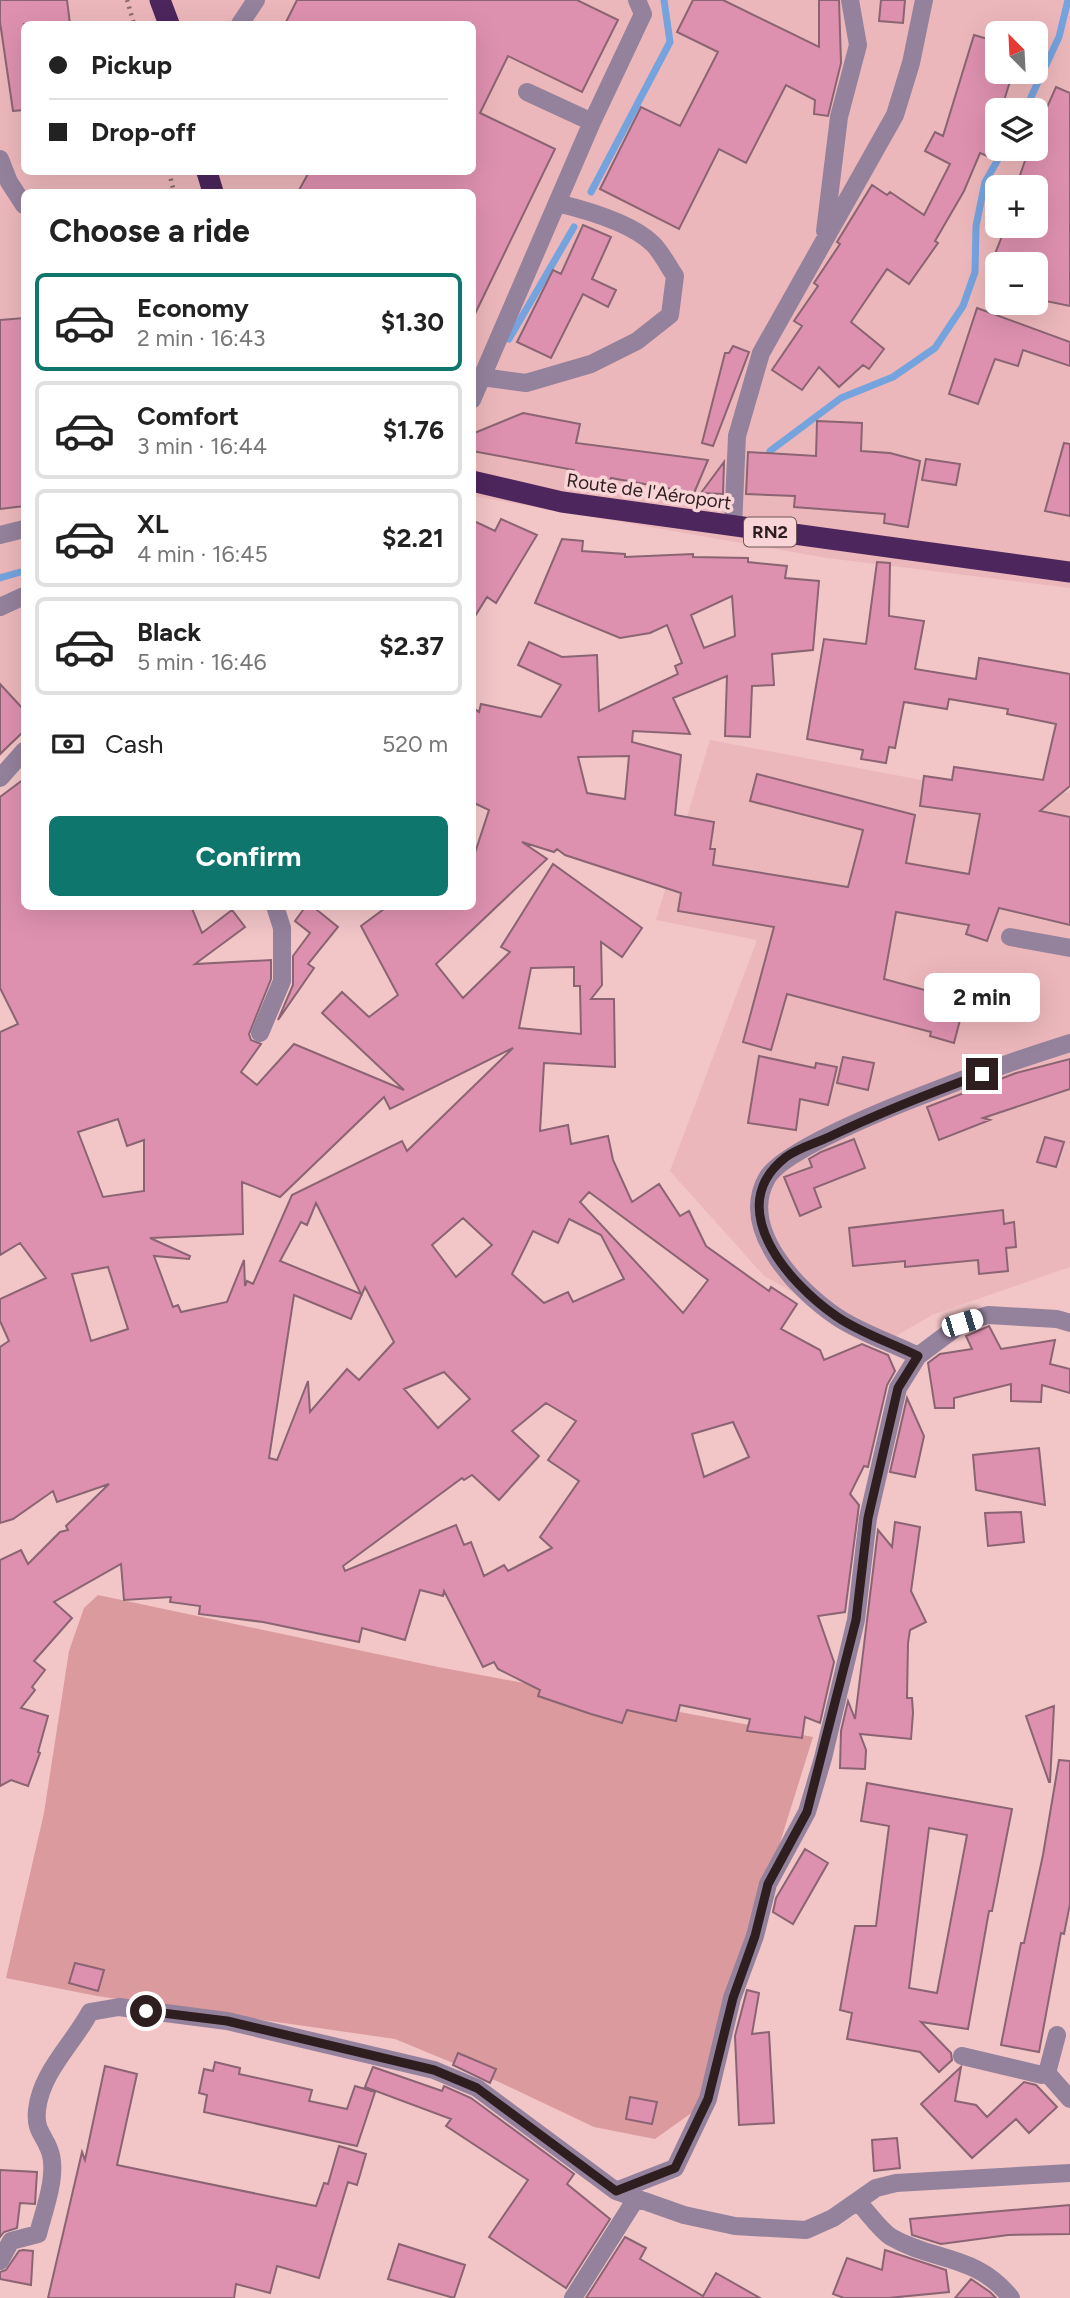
<!DOCTYPE html>
<html lang="en">
<head>
<meta charset="utf-8">
<style>
  :root { --surface:#fff; --page:#f6f6f6; --text:#222; --muted:#767676; --line:#e0e0e0; --accent:#0f766e }
  body { margin:0; font-family:Figtree,sans-serif; background:var(--page); color:var(--text); height:100vh; display:flex; flex-direction:column; font-size:26px; white-space:nowrap }
  * { box-sizing:border-box; margin:0 }
  p { font-size:23px; color:var(--muted) }
  .icon { flex:none; width:38px; height:38px; fill:none; stroke:currentColor; stroke-width:2; stroke-linecap:round; stroke-linejoin:round }
  .map { position:relative; flex:1; overflow:hidden }
  .details { position:absolute; left:21px; top:189px; width:455px; height:721px; display:flex; flex-direction:column; background:var(--surface); border-radius:10px; box-shadow:0 7px 28px #0002 }
  .details>* { flex:none }
  .banner { position:absolute; left:21px; top:21px; width:455px; height:154px; border-radius:10px; box-shadow:0 7px 28px #0002; display:grid; align-content:center; height:154px; padding:0 28px; background:var(--surface) }
  .needle { width:46px; rotate:336deg }
  .controls { position:absolute; left:985px; top:21px; display:grid; gap:14px }
  .controls a { display:grid; place-items:center; width:63px; height:63px; border-radius:10px; background:var(--surface); box-shadow:0 7px 28px #0002; font-size:35px }
  .end { position:absolute; width:32px; height:32px; margin:-16px; border:9px solid #2e1e1f; background:#fff; box-shadow:0 0 0 4px #fff }
  .from { border-radius:50% }
  .bubble { position:absolute; height:49px; border-radius:10px; background:var(--surface); box-shadow:0 7px 28px #0002; font-size:23px; font-weight:700; line-height:49px; text-align:center }
  .car { position:absolute; width:21px; height:42px; margin:-21px -10px; border-radius:9px; box-shadow:0 0 5px 2px #0007; background:linear-gradient(#fff 24%,#345 0 40%,#fff 0 76%,#345 0 86%,#fff 0) }
  .banner b { display:flex; align-items:center; gap:24px; height:66px; font-size:26px }
  .banner b+b { border-top:2px solid var(--line) }
  .banner i { width:18px; height:18px; background:var(--text) }
  ul { padding:0; list-style:none }
  li { display:flex; align-items:center; gap:21px; height:98px; margin:0 14px 10px; padding:0 14px; border:4px solid var(--line); border-radius:10px }
  li div { flex:1 }
  li b { display:block; font-size:26px }
  li em { font-style:normal; font-weight:700 }
  li.active { border-color:var(--accent) }
  li>.icon { width:63px; height:63px; stroke-width:1.5 }
  h2 { padding:0 28px; font-size:32px; line-height:84px }
  .pay { display:flex; align-items:center; gap:18px; height:77px; padding:0 28px; font-size:26px }
  .pay p { margin-inline-start:auto }
  .cta { display:flex; gap:14px; margin-top:auto; padding:14px 28px }
  .cta a { flex:1; height:80px; border-radius:10px; background:var(--accent); color:#fff; font-size:28px; font-weight:700; line-height:80px; text-align:center }
  .map>svg:first-child { display:block }
  .built { fill:#ecb7ba; fill-rule:evenodd }
  .green { fill:#db9a9e }
  .lines { fill:none; stroke-linecap:round; stroke-linejoin:round }
  .stream { stroke:#75a3de; stroke-width:7 }
  .building { fill:#de91af; stroke:#8a6472; stroke-width:2; fill-rule:evenodd }
  .path { stroke:#8a6c6e; stroke-width:4.5; stroke-dasharray:2 5; stroke-linecap:butt }
  .minor { stroke:#94819c; stroke-width:18 }
  .highway { stroke:#4d265d; stroke-width:21 }
  .route { stroke:#2e1e1f; stroke-width:9 }
  .labels { text-anchor:middle; stroke-width:7; stroke-linejoin:round; paint-order:stroke }
  .shield { fill:#f9d4d6; stroke:#6b5556; stroke-width:2 }
  .shield-label { font-size:18px; font-weight:bold; fill:#2e1e1f }
  .street-label { font-size:19px; fill:#2e1e1f; stroke:#f9d4d6 }
</style>
</head>
<body>
<div class="map">
<svg width="1070" height="2298" viewBox="0 0 1070 2298">
  <rect width="100%" height="100%" fill="#f2c5c7"/>
  <path class="built" d="M0 0H1070V588L827 558 473 496 472 192H24V729L0 757ZM24 24H472V172H24ZM998 33H1036V72H998ZM998 110H1036V149H998ZM998 187H1036V226H998ZM998 264H1036V303H998Z
    M710 740 937 783 1070 793V1267L932 1315 884 1343 764 1276 670 1171 757 940 656 920Z"/>
  <path class="green" d="M98 1595 438 1667 813 1737 697 2109 655 2139 594 2127 499 2082 395 2039 97 1996 6 1978 44 1813 69 1651 84 1608Z"/>
  <g class="lines">
    <path class="stream" d="M1025 110 1059 37 1068 0
      M591 192 670 42 664 0
      M509 339 574 227
      M770 451 841 398 893 377 935 348 963 306 975 272 976 226 985 182 1004 149
      M0 578 24 571"/>
  </g>
  <path class="building" d="M0 0H67L70 24H24V110L13 111 0 22Z
    M297 0H577L618 20 582 92 508 56 480 113 555 149 472 320V192H298L309 172H472V24H285Z
    M693 0H723L819 47V0H839L841 63 828 116 814 114 815 100 786 85 746 163 719 149 679 229 600 189 641 107 680 126 718 52 677 32Z
    M881 0H905L903 23 879 21Z
    M974 35 998 42V72H1013L1001 110H998V123L987 156 980 153 964 191 935 241 938 243 909 284 887 269 851 322 884 349 869 369 863 365 839 387 819 367 802 390 772 370 802 326 794 321 818 286 814 283 840 244 837 242 872 185 887 195 890 192 924 215 950 164 925 151 935 132 943 136Z
    M1056 87 1070 93V306L1036 299V264H991L1006 226H1036V187H1016L1029 149H1036V132Z
    M583 225 611 237 592 279 616 290 608 307 583 294 551 358 517 342 553 270 561 274Z
    M977 308 1070 342V366L1023 350 1018 366 995 359 978 404 949 394Z
    M24 318V506L0 509V320Z
    M733 346 749 352 713 446 702 443 725 353H729Z
    M523 413 580 424 576 443 708 460 694 493 611 478 610 484 573 477 574 470 472 451V434Z
    M817 421 862 423 861 451 890 453 920 461 908 527 884 523 885 514 794 507 795 496 746 494 748 452 816 456Z
    M1064 443 1070 444V516L1045 511Z
    M926 459 960 464 956 485 922 480Z
    M724 462 723 494 701 493Z
    M501 519 537 535 496 603 487 597 472 621V520L495 531Z
    M562 539 583 541 582 551 625 554V557L693 554V557L748 558V562L787 566 785 578 819 581 813 650 772 654 774 685 752 686 750 737 725 736 727 676 673 698 690 734 633 731 632 742 681 755 675 815 714 822 710 849H715L713 865 848 887 863 830 750 801 757 774 915 815 906 863 969 874 980 814 920 806 924 776 952 780 954 767 1043 780 1056 724 1007 714 1008 709 949 699 947 709 904 702 895 748 889 747 886 763 861 759 863 750 807 739 824 639 866 644 877 562 890 563 889 616 924 621 915 669 976 679 979 658 1070 674V786L1040 811 1070 817V925L999 908 987 941 966 934 969 925 896 912 884 979 965 1001 954 1043 930 1036 931 1032 787 994 771 1050 743 1042 774 927 678 911 681 893 565 855 557 849 554 852 522 842 547 859 436 964 463 998 510 952 501 947 553 864 642 928 622 957 601 942 602 985 591 999H614L615 1067 544 1063 540 1131 568 1125 571 1144 608 1136 613 1160 632 1202 659 1184 680 1216 689 1211 706 1246 769 1291 771 1287 797 1304 781 1329 820 1350 824 1360 862 1344 888 1355 895 1371 887 1385 868 1467 864 1466 850 1494 859 1505 845 1612 818 1616 834 1662 820 1723 805 1717 802 1738 747 1731 750 1719 680 1705 676 1721 627 1710 622 1723 591 1714 538 1696 540 1690 498 1669 494 1662 483 1667 444 1591 443 1596 420 1590 405 1640 362 1628 359 1642 263 1622 199 1614 200 1606 170 1602 171 1597 124 1600 121 1564 54 1602 72 1618 34 1661 45 1670 32 1687 35 1690 21 1708 48 1716 38 1752 40 1753 28 1786 11 1780 0 1786V1560L21 1550 28 1564 60 1532 68 1530 66 1526 109 1484 57 1502 53 1491 13 1519 0 1523V1347L9 1341 0 1321V1299L46 1278 20 1243 0 1255V1032L18 1024 0 988V797L24 779V906H191L202 933 232 910 245 927 195 964 271 960V979L249 1034 251 1040 261 1044 241 1072 257 1085 294 1044 404 1090 322 1013 342 992 369 1017 398 995 361 926 388 906H472V862L489 810 472 802V707L479 712 481 704 541 717 561 685 518 665 529 642 562 657 597 655 599 711 678 674 675 666 682 663 667 625 650 633 620 638 535 603ZM732 596 735 636 704 648 691 615ZM629 756 625 799 587 793 578 757ZM574 967V986H580L581 1034 519 1028 531 968ZM513 1048 407 1151 402 1141 292 1195 253 1284 247 1281 245 1286 244 1260 227 1302 181 1312 178 1305 173 1307 154 1256 189 1259 190 1256 150 1238 243 1234 242 1182 280 1197 384 1097 390 1109ZM118 1119 127 1146 144 1140V1191L103 1197 78 1132ZM589 1192 708 1280 683 1313 580 1202ZM316 1203 361 1294 280 1261 301 1222 307 1225ZM463 1218 492 1245 456 1277 432 1245ZM569 1219 601 1235 624 1279 573 1302 568 1292 544 1303 512 1274 533 1231 558 1243ZM108 1267 128 1329 91 1341 72 1274ZM365 1287 394 1342 359 1380 347 1369 310 1412 308 1381 277 1460 269 1458 294 1295 351 1319ZM444 1372 470 1399 438 1428 404 1389ZM546 1403 576 1421 548 1460 579 1481 540 1537 552 1548 508 1571 504 1565 484 1576 471 1542 464 1545 456 1525 345 1571 343 1566 462 1478 464 1480 472 1475 499 1500 539 1456 512 1431ZM733 1422 749 1457 704 1477 692 1434Z
    M0 684 24 710V731L0 754Z
    M306 906H312L338 927 308 964 314 968 278 1020 293 985V956L310 933 295 921Z
    M759 1056 815 1068 816 1063 837 1067 828 1105 800 1099 796 1130 748 1123Z
    M843 1057 874 1063 868 1090 837 1083Z
    M1070 1059V1089L983 1118 990 1120 939 1140 927 1107 1016 1073Z
    M1045 1137 1064 1142 1056 1167 1037 1162Z
    M854 1139 865 1168 814 1188 821 1207 800 1216 784 1177 812 1167 809 1159 821 1152Z
    M1003 1210 1004 1224 1014 1222 1016 1247 1006 1248 1008 1271 979 1274 978 1260 905 1267V1261L853 1266 849 1228Z
    M989 1326 1001 1349 1055 1340 1050 1364 1070 1369V1393L1042 1385 1041 1402 1011 1401V1384L954 1398V1408H935L928 1363 940 1354 972 1349 966 1336Z
    M907 1398 924 1436 915 1477 890 1472Z
    M1039 1448 1045 1505 976 1490 973 1455Z
    M1021 1512 1024 1542 988 1546 985 1513Z
    M895 1522 920 1527 911 1591 926 1622 910 1630 908 1643 907 1698H912L913 1713 911 1739 860 1734 866 1750 865 1769 840 1768 841 1731 848 1701 855 1719 878 1530 892 1547Z
    M1054 1706 1050 1782H1049L1026 1716Z
    M1059 1760 1070 1761V1904L1064 1934 1061 1933 1039 2052 1001 2045 1021 1943H1024L1043 1855Z
    M867 1783 1012 1809 992 1911H989L968 2029 921 2022 951 2053 952 2060 939 2072 920 2052 847 2039 852 2013 840 2010 855 1926H876L889 1826 861 1821ZM929 1828 967 1835 937 1993 909 1988Z
    M805 1849 828 1863 793 1924 773 1912 776 1898Z
    M75 1963 104 1970 98 1991 69 1983Z
    M747 1990 759 1993 752 2034 769 2032 774 2123 739 2125 735 2036Z
    M458 2053 496 2069 490 2083 453 2065Z
    M215 2062 240 2068 239 2074 312 2090 309 2101 347 2109 355 2086 375 2092 357 2146 204 2112 207 2095 199 2093 204 2069 213 2071Z
    M105 2066 137 2074 117 2165 316 2206 324 2183 328 2184 339 2146 366 2154 357 2185 348 2182 319 2278 277 2266 270 2293 236 2284 234 2298H48L82 2152 85 2160Z
    M373 2067 442 2091 444 2086 471 2098 574 2174 567 2184 610 2219 566 2288 489 2237 528 2180 446 2126 451 2119 365 2087Z
    M961 2067 955 2101 976 2105 987 2117 1024 2082 1036 2085 1057 2107 1029 2133 1016 2119 972 2158 921 2104Z
    M630 2097 657 2102 652 2124 626 2119Z
    M897 2138 900 2168 874 2171 872 2140Z
    M0 2170 37 2172 35 2204 20 2203 17 2228 4 2232 0 2237Z
    M1070 2205V2234L1008 2235 941 2244 912 2235 910 2219Z
    M625 2237 646 2248 640 2259 703 2296 716 2273 760 2298H586Z
    M399 2244 465 2265 454 2298 388 2279Z
    M23 2250 33 2251 31 2285 0 2279V2272L6 2270 19 2251Z
    M885 2250 946 2270 949 2292 888 2298H844L833 2294 847 2258 882 2270Z
    M971 2279 990 2292 996 2298H955Z"/>
  <g class="lines">
    <path class="path" d="M127 0 134 24
      M169 172 174 192"/>
    <path class="minor" d="M240 24 256 0
      M527 92 592 122
      M0 159 9 182 24 205
      M825 231 839 117 858 45 850 0
      M482 377 526 383 591 364 637 341 670 315 675 276C668 266 662 253 653 244 632 223 586 210 557 203
      M472 400 592 122 643 14 637 0
      M733 527 737 436 761 353 895 115 911 63 924 0
      M0 535 24 529
      M0 607 24 596
      M0 778 24 751
      M1010 937 1070 948
      M260 1033 282 981V928L275 906
      M918 1356C892 1343 861 1333 837 1317 797 1290 738 1229 767 1178 791 1136 1016 1060 1070 1043
      M962 2056 1042 2075 1047 2073 1070 2099
      M1047 2073 1057 2035
      M616 2191 675 2168 708 2099 732 1998 755 1936 768 1884 807 1812 823 1758 856 1620 868 1518 898 1388 918 1356 962 1323 988 1315 1057 1319 1070 1323
      M857 2201C868 2212 879 2229 891 2237 934 2262 977 2254 1011 2298
      M0 2261 11 2241 38 2234C44 2210 59 2173 49 2149 43 2133 35 2131 37 2110 41 2072 73 2044 90 2012L119 2007 227 2021 434 2070 477 2088 616 2191 684 2215 735 2226 806 2230 833 2218 876 2188 896 2183 1070 2173
      M573 2298 637 2197"/>
    <path class="highway" d="M160 0 169 24
      M207 172 213 192
      M472 481 562 502 1070 572"/>
  </g>
  <g class="lines">
    <path class="route" d="M146 2011 227 2021 434 2070 477 2088 616 2191 675 2168 708 2099 733 1998 755 1936 768 1884 807 1812 856 1620 868 1518 898 1388 918 1356C892 1343 860 1333 836 1316 789 1284 721 1207 786 1157 798 1148 816 1143 829 1137 879 1113 930 1093 982 1074"/>
  </g>
  <g class="labels">
    <rect class="shield" x="744" y="517.5" width="52" height="29" rx="5"/>
    <g class="shield-label">
      <text x="770" y="538">RN2</text>
    </g>
    <g class="street-label">
      <text transform="translate(649 491) rotate(8)" y="7">Route de l'Aéroport</text>
    </g>
  </g>
</svg>
<div class="controls">
<a><svg class="needle" viewBox="-14 -14 28 28"><path d="M0-13l5 13h-10z" fill="#e53935"/><path d="M0 13l5-13h-10z" fill="#767676"/></svg></a>
<a><svg class="icon" aria-label="layers" viewBox="0 0 24 24"><path d="M12 4l9 5-9 5-9-5zM3 14l9 5 9-5"/></svg></a>
<a>+</a>
<a>−</a>
</div>
<i class="end from" style="left:146px;top:2011px"></i>
<i class="end" style="left:982px;top:1074px"></i>
<div class="bubble" style="left:924px;top:973px;width:116px">2 min</div>
<i class="car" style="left:962px;top:1323px;rotate:73deg"></i>
<div class="banner">
<b><i class="from"></i>Pickup</b>
<b><i></i>Drop-off</b>
</div>
<section class="details">
<h2>Choose a ride</h2>
<ul>
<li class="active"><svg class="icon" aria-label="car" viewBox="0 0 24 24"><path d="M5 17H2v-5l4-1 3-4h7l3 4 3 1v5h-3M9 17h6M6 11h13"/><circle cx="7" cy="17" r="2"/><circle cx="17" cy="17" r="2"/></svg><div><b>Economy</b><p>2 min · 16:43</p></div><em>$1.30</em></li>
<li><svg class="icon" aria-label="car" viewBox="0 0 24 24"><path d="M5 17H2v-5l4-1 3-4h7l3 4 3 1v5h-3M9 17h6M6 11h13"/><circle cx="7" cy="17" r="2"/><circle cx="17" cy="17" r="2"/></svg><div><b>Comfort</b><p>3 min · 16:44</p></div><em>$1.76</em></li>
<li><svg class="icon" aria-label="car" viewBox="0 0 24 24"><path d="M5 17H2v-5l4-1 3-4h7l3 4 3 1v5h-3M9 17h6M6 11h13"/><circle cx="7" cy="17" r="2"/><circle cx="17" cy="17" r="2"/></svg><div><b>XL</b><p>4 min · 16:45</p></div><em>$2.21</em></li>
<li><svg class="icon" aria-label="car" viewBox="0 0 24 24"><path d="M5 17H2v-5l4-1 3-4h7l3 4 3 1v5h-3M9 17h6M6 11h13"/><circle cx="7" cy="17" r="2"/><circle cx="17" cy="17" r="2"/></svg><div><b>Black</b><p>5 min · 16:46</p></div><em>$2.37</em></li>
</ul>
<div class="pay"><svg class="icon" aria-label="cash" viewBox="0 0 24 24"><path d="M3 7h18v10H3z"/><circle cx="12" cy="12" r="2"/></svg>Cash<p>520 m</p></div>
<div class="cta"><a>Confirm</a></div>
</section>
</div>
</body>
</html>
